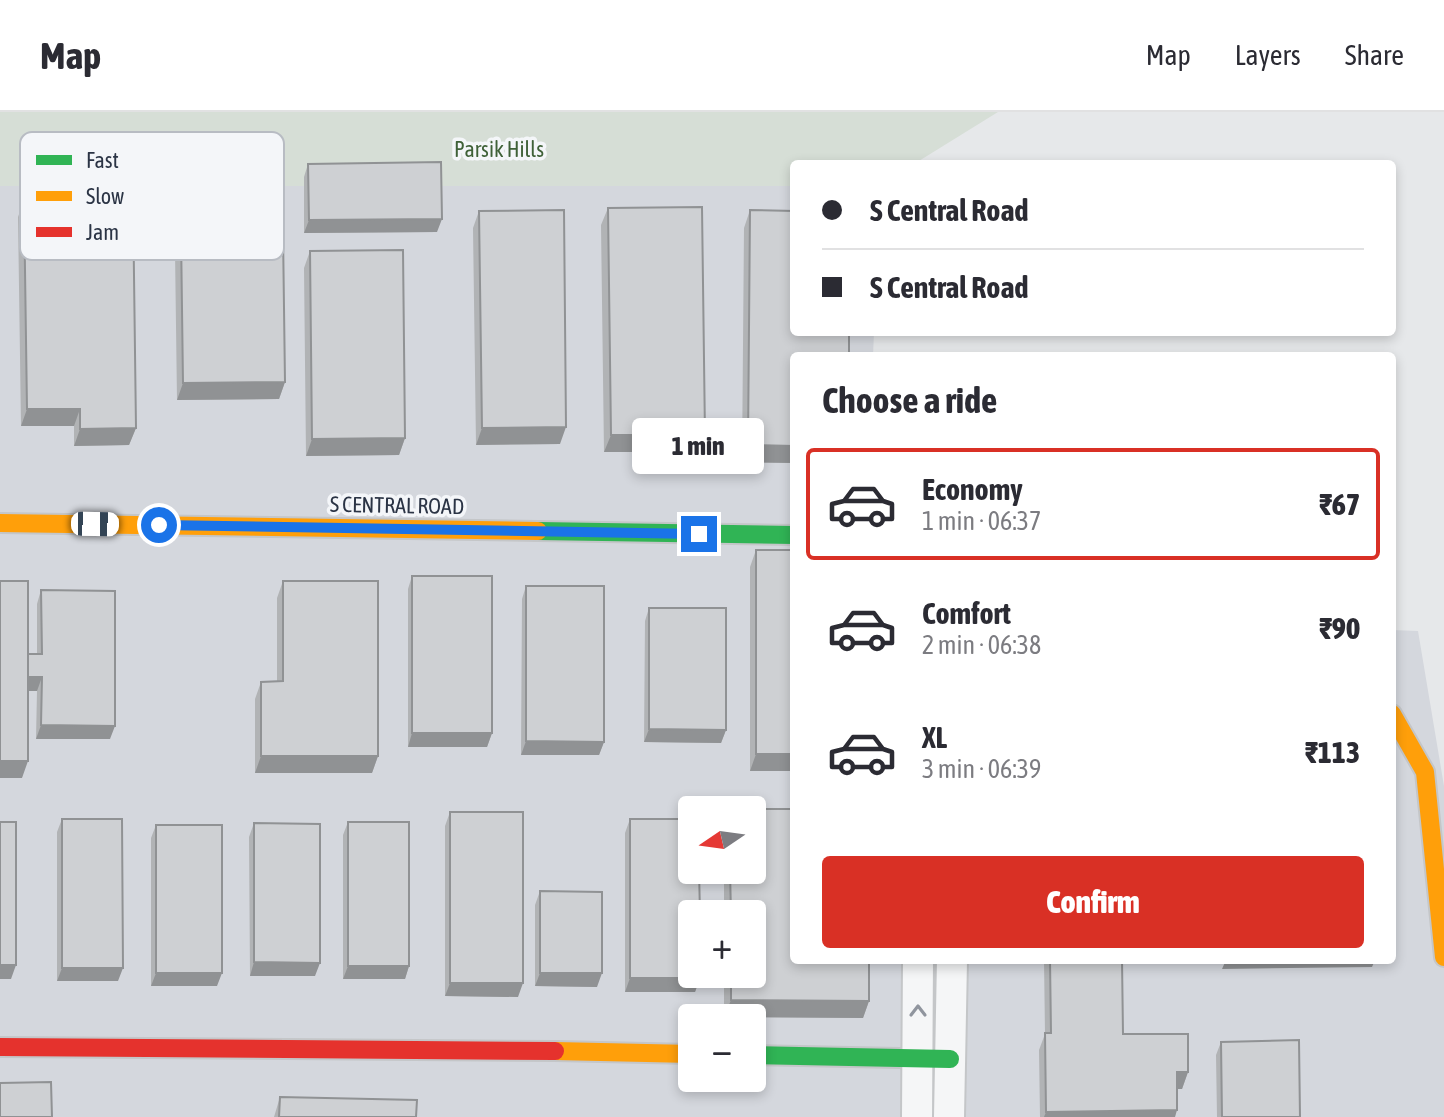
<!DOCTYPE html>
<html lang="en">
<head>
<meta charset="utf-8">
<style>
  :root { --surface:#fff; --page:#f7f7f7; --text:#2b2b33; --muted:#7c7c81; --line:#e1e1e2; --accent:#d93025 }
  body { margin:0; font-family:"Asap Condensed",sans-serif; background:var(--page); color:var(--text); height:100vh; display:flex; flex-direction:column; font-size:30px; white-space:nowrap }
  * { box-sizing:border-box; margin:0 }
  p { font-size:26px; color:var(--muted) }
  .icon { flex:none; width:44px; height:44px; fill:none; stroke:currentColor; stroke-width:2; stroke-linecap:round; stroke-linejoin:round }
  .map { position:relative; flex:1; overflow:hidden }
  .panel { position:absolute; left:790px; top:240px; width:606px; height:612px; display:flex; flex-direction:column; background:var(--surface); border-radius:8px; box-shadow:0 4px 12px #0003 }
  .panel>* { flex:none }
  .banner { position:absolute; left:790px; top:48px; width:606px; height:176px; border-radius:8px; box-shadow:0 4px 12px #0003; display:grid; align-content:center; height:176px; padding:0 32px; background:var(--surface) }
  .needle { width:52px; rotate:257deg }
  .tools { position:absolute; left:678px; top:684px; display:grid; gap:16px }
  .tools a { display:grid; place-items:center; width:88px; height:88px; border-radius:8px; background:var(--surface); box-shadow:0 4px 12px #0003; font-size:40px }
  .end { position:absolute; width:36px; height:36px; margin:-18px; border:10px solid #1a73e8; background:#fff; box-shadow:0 0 0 4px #fff }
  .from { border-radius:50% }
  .bubble { position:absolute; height:56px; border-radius:8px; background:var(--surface); box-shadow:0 4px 12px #0003; font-size:26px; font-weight:800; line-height:56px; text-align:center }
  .car { position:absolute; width:24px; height:48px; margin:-24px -12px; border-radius:10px; box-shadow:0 0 6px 2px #0007; background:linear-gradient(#fff 24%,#345 0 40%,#fff 0 76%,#345 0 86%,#fff 0) }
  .banner b { display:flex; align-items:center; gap:28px; height:76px; font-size:30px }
  .banner b+b { border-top:2px solid var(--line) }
  .banner i { width:20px; height:20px; background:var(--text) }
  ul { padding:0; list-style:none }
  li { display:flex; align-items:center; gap:24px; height:112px; margin:0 16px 12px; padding:0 16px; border:4px solid transparent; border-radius:8px }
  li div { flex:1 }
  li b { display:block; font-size:30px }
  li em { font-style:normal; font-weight:800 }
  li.on { border-color:var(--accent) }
  li>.icon { width:72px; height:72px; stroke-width:1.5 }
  h2 { padding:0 32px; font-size:36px; line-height:96px }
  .primary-button { display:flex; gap:16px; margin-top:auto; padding:16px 32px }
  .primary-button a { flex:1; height:92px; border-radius:8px; background:var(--accent); color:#fff; font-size:32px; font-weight:800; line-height:92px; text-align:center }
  header { display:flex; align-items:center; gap:48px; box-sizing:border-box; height:112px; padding:0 40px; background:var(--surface); border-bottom:2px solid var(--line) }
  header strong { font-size:38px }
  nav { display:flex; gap:44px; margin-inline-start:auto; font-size:28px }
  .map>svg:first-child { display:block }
  .built { fill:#d4d7dd; fill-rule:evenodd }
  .green { fill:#d6ded6 }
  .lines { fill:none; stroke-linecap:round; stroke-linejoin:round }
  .street-casing { stroke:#c4c6c8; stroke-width:34 }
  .fast-casing { stroke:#c4c6c8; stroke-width:22 }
  .slow-casing { stroke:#c4c6c8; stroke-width:22 }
  .jam-casing { stroke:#c4c6c8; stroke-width:22 }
  .street { stroke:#f5f6f7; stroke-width:30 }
  .fast { stroke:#30b455; stroke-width:18 }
  .slow { stroke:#ff9f0a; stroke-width:18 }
  .jam { stroke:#e5322d; stroke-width:18 }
  .wall { fill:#b1b3b5 }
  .shaded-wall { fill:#909294 }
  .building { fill:#ced0d3; stroke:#909294; stroke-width:2 }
  .oneway { stroke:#90959e }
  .route { stroke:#1a73e8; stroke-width:10 }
  .labels { text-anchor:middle; stroke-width:7; stroke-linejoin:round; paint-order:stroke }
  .park-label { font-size:22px; fill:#3f6138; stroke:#f4f6f9 }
  .street-label { font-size:22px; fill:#2b3445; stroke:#f4f6f9 }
  .key { fill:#f4f6f9; stroke:#b8bcc3; stroke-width:2 }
  .key-label { font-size:22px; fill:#2b3445 }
</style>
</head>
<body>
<header>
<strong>Map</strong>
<nav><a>Map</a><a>Layers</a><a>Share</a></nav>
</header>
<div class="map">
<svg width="1444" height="1005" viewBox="0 0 1444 1005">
  <rect width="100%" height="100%" fill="#e6e8ea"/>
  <path class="built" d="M0 74H794V220H874L873 244H794V848H1392V518L1418 519 1444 674V1005H0ZM692 698H752V758H692ZM692 802H752V862H692ZM692 906H752V966H692Z"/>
  <path class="green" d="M0 0H998L914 52H794V74H0Z"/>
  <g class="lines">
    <g class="street-casing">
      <path id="street" d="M917 1005 918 848
        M949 1005 952 848"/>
    </g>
    <g class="fast-casing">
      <path id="fast" d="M538 419 794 423
        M752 943 950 947"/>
    </g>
    <g class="slow-casing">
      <path id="slow" d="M0 411 538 419
        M1392 602 1425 660 1444 845
        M555 939 692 942"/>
    </g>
    <g class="jam-casing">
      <path id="jam" d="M0 935 555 939"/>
    </g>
    <use href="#street" class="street"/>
    <use href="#fast" class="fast"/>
    <use href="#slow" class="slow"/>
    <use href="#jam" class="jam"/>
  </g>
  <path class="wall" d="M180 47 285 270 279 287 177 288 174 64Z
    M308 52 437 120 304 121V65Z
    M24 88 136 316 129 333 74 334V314H21L18 105Z
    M608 96 698 340H604L601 113Z
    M750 98 794 244V351L742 350 744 116Z
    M479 99 560 332 476 333 473 116Z
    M310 139 405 326 399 343 306 344 304 156Z
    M756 438 794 659H750V455Z
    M412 464 492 621 487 635H408V477Z
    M0 469 28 542H37V492L41 478 110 627H36L37 579H28L22 666H0Z
    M283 469 378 644 372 661H255V587L261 570H277V486Z
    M526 474 604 630 599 643H521L522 487Z
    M649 496 726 618 721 631 644 630 645 509Z
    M450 700 518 885 445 884V714Z
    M62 707 118 869H57V720Z
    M630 707 700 866 695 880H625V721Z
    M348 710 409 854 405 867H343V723Z
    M254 711 315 864H250L249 725Z
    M156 713 217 874H151V726Z
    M724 758H752L869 889 863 906 724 905V862H752V802H724Z
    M540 779 597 875 535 874V793Z
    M1044 848H1122L1123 922 1188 960 1182 977H1177L1175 1005H1040L1039 938 1045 922Z
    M1221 930 1300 1005H1217L1216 943Z
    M280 985 416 1005H274Z"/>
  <path class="shaded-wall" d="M442 107 437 120 304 121 309 108Z
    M285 270 279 287 177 288 183 271Z
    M27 297H80L74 314H21Z
    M566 315 560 332 476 333 482 316Z
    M136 316 129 333 74 334 80 317Z
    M611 323H705L698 340H604Z
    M405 326 399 343 306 344 312 327Z
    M748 333 794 334V351L742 350Z
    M28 565H42L37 579H23Z
    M41 613 115 614 110 627H36Z
    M649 617 726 618 721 631 644 630Z
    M412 621H492L487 635H408Z
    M526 629 604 630 599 643H521Z
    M756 642H794V659H750Z
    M261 644H378L372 661H255Z
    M0 649H28L22 666H0Z
    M1226 848H1375L1372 855 1222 857Z
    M254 850 320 851 315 864H250Z
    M0 853H16L11 867H0Z
    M348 854H409L405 867H343Z
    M62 856H123L118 869H57Z
    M156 861H222L217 874H151Z
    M540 861H602L597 875 535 874Z
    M630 866H700L695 880H625Z
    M450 871H523L518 885 445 884Z
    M731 888 869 889 863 906 724 905Z
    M1177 960H1188L1182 977H1170Z
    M1177 998 1175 1005H1044L1046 1000Z"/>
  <path class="building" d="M282 46 285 270 183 271 180 47Z
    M441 50 442 107 309 108 308 52Z
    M133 87 136 316 80 317V297H27L24 88Z
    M702 95 705 323H611L608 96Z
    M564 98 566 315 482 316 479 99Z
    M750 98 794 99V220H849V244H794V334L748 333Z
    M403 138 405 326 312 327 310 139Z
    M756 438H794V642H756Z
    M412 464H492V621H412Z
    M0 469H28V649H0Z
    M283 469H378V644H261V570L283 569Z
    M526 474H604V630L526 629Z
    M41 478 115 479V614L41 613 42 565H28V542H42Z
    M649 496H726V618L649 617Z
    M730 697H794V848H869V889L731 888V862H752V802H731L730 758H752V698Z
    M450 700H523V871H450Z
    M62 707H122L123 856H62Z
    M630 707H692V758H699L700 802H692V862H700V866H630Z
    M0 710H16V853H0Z
    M348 710H409V854H348Z
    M254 711 320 712V851L254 850Z
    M156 713H222V861H156Z
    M540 779 602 780V861H540Z
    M1050 848H1122L1123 922H1188V960H1177V998L1046 1000 1045 921H1051Z
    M1299 928 1300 1005H1222L1221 930Z
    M51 970 52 1005H0V971Z
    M280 985 417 988 416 1005H279Z"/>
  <defs><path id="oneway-chevron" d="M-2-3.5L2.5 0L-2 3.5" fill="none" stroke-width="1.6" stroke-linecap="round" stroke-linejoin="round" transform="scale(2)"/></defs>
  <use class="oneway" href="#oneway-chevron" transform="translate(918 899) rotate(-90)"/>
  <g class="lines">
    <path class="route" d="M159 413 699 422"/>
  </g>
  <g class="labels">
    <g class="park-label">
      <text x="499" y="45">Parsik Hills</text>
    </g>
    <g class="street-label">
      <text transform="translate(397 393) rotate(1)" y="8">S CENTRAL ROAD</text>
    </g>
  </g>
  <rect x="20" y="20" width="264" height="128" rx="12" class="key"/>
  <rect x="36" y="43" width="36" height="10" fill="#30b455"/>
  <rect x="36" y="79" width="36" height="10" fill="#ff9f0a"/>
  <rect x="36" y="115" width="36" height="10" fill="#e5322d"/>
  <g class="key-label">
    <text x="86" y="56">Fast</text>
    <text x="86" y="92">Slow</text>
    <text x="86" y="128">Jam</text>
  </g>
</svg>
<div class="tools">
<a><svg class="needle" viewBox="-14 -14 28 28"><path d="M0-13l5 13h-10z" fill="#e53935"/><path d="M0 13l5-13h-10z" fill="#7c7c81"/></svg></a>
<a>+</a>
<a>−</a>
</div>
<i class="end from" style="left:159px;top:413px"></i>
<i class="end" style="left:699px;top:422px"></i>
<div class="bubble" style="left:632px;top:306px;width:132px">1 min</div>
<i class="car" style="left:95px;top:412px;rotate:91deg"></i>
<div class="banner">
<b><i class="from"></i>S Central Road</b>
<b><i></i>S Central Road</b>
</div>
<section class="panel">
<h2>Choose a ride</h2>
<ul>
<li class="on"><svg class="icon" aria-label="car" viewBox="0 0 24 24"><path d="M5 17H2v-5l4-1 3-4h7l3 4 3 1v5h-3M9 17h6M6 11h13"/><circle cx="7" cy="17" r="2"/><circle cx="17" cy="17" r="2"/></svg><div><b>Economy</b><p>1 min · 06:37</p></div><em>₹67</em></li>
<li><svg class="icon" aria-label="car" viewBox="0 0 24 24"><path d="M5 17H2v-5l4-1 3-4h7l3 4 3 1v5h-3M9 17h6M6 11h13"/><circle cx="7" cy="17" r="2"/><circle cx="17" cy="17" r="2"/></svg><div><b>Comfort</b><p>2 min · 06:38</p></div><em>₹90</em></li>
<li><svg class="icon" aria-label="car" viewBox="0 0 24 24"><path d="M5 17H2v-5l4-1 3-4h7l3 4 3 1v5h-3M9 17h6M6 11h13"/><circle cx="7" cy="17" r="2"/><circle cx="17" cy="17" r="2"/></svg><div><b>XL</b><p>3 min · 06:39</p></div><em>₹113</em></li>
</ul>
<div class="primary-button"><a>Confirm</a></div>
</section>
</div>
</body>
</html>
